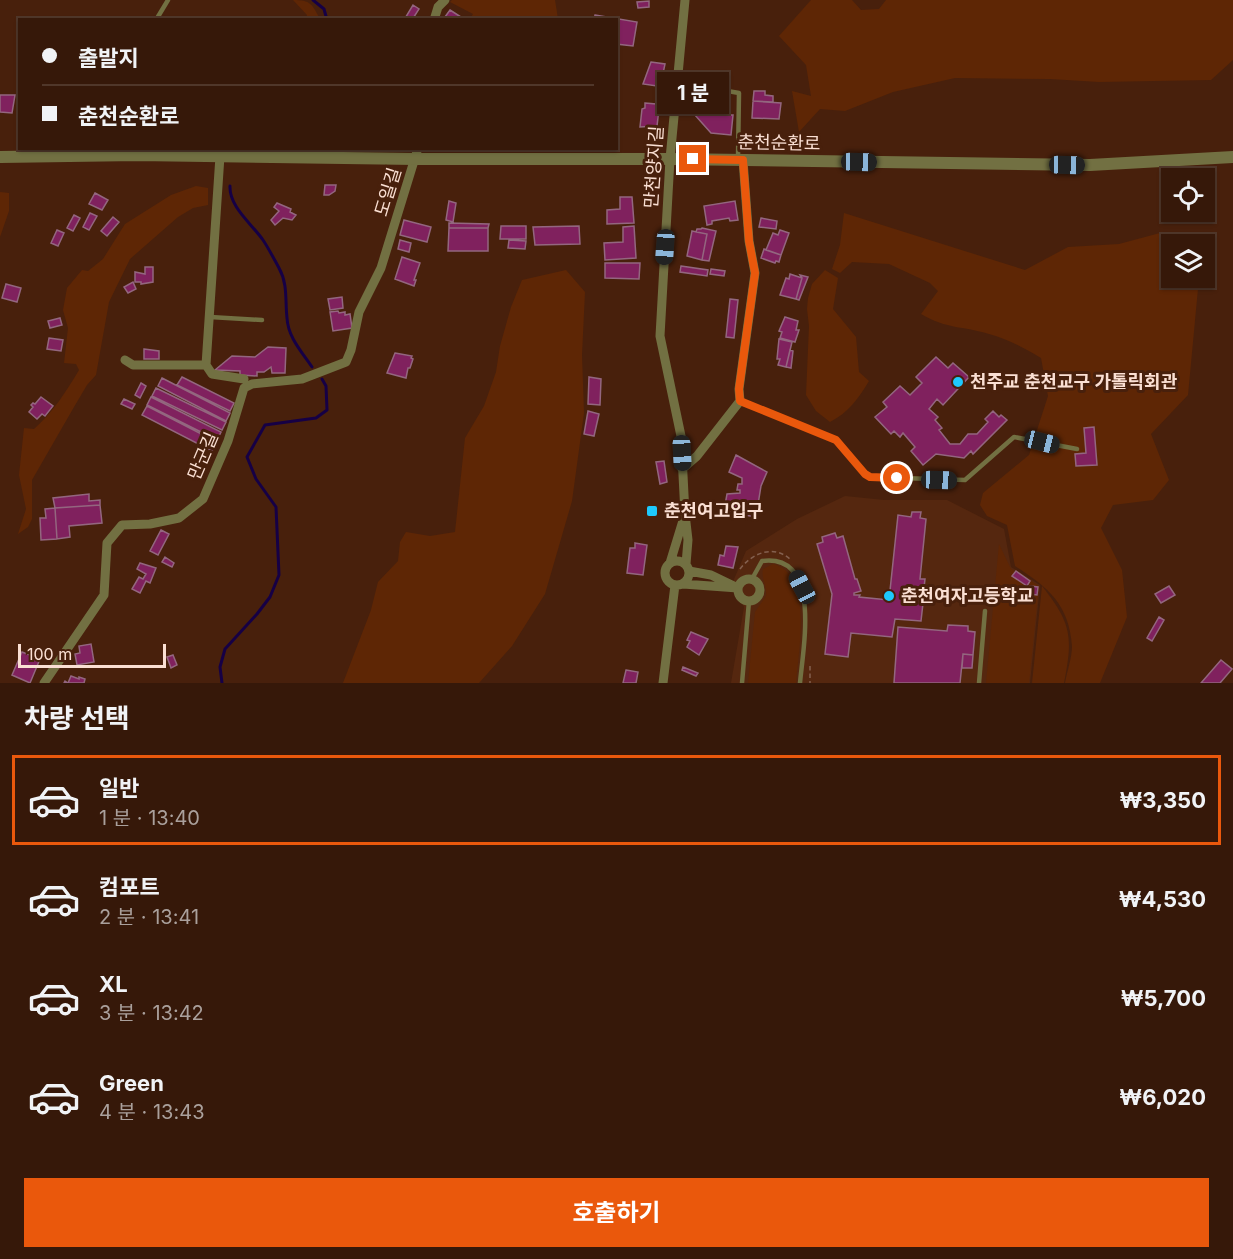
<!DOCTYPE html>
<html lang="ko">
<head>
<meta charset="utf-8">
<style>
  :root { --surface:#361809; --page:#412517; --text:#f1f3f6; --muted:#aaa09c; --line:#50372a; --accent:#ea580c }
  body { margin:0; font-family:Inter,"Noto Sans KR",sans-serif; background:var(--page); color:var(--text); height:100vh; display:flex; flex-direction:column; font-size:22px; white-space:nowrap }
  * { box-sizing:border-box; margin:0 }
  p { font-size:20px; color:var(--muted) }
  .icon { flex:none; width:33px; height:33px; fill:none; stroke:currentColor; stroke-width:2; stroke-linecap:round; stroke-linejoin:round }
  .map { position:relative; height:683px; overflow:hidden }
  .sheet { display:flex; flex-direction:column; background:var(--surface); flex:1 }
  .sheet>* { flex:none }
  .top-card { position:absolute; left:18px; top:18px; width:600px; height:132px; border-radius:0px; box-shadow:0 2px 4px #0004,0 0 0 2px var(--line); display:grid; align-content:center; height:132px; padding:0 24px; background:var(--surface) }
  .fabs { position:absolute; left:1161px; top:168px; display:grid; gap:12px }
  .fabs a { display:grid; place-items:center; width:54px; height:54px; border-radius:0px; background:var(--surface); box-shadow:0 2px 4px #0004,0 0 0 2px var(--line); font-size:30px }
  .scale { position:absolute; left:18px; bottom:15px; width:148px; box-sizing:border-box; padding-left:6px; border:3px solid #fadfd3; border-top:0; font-size:16px; line-height:21px; white-space:nowrap; color:#fadfd3; -webkit-text-stroke:4px #48200c; paint-order:stroke }
  .end { position:absolute; width:27px; height:27px; margin:-14px; border:8px solid #ea580c; background:#fff; box-shadow:0 0 0 3px #fff }
  .from { border-radius:50% }
  .bubble { position:absolute; height:42px; border-radius:0px; background:var(--surface); box-shadow:0 2px 4px #0004,0 0 0 2px var(--line); font-size:20px; font-weight:700; line-height:42px; text-align:center }
  .car { position:absolute; width:18px; height:36px; margin:-18px -9px; border-radius:8px; box-shadow:0 0 4px 2px #0007; background:linear-gradient(#222 24%,#8ab4d8 0 40%,#222 0 76%,#8ab4d8 0 86%,#222 0) }
  .top-card b { display:flex; align-items:center; gap:21px; height:57px; font-size:22px }
  .top-card b+b { border-top:2px solid var(--line) }
  .top-card i { width:15px; height:15px; background:var(--text) }
  ul { padding:0; list-style:none }
  li { display:flex; align-items:center; gap:18px; height:90px; margin:0 12px 9px; padding:0 12px; border:3px solid transparent; border-radius:0px }
  li div { flex:1 }
  li b { display:block; font-size:22px }
  li em { font-style:normal; font-weight:700 }
  li.on { border-color:var(--accent) }
  li>.icon { width:54px; height:54px; stroke-width:1.5 }
  h2 { padding:0 24px; font-size:27px; line-height:72px }
  .cta { display:flex; gap:12px; margin-top:auto; padding:12px 24px }
  .cta a { flex:1; height:69px; border-radius:0px; background:var(--accent); color:#fff; font-size:24px; font-weight:700; line-height:69px; text-align:center }
  .map>svg:first-child { display:block }
  .built { fill:#55270f }
  .green { fill:#5e2605 }
  .lines { fill:none; stroke-linecap:round; stroke-linejoin:round }
  .stream { stroke:#160045; stroke-width:3 }
  .building { fill:#80215e; stroke:#93667f; stroke-width:1.5 }
  .path { stroke:#84604f; stroke-width:1.5; stroke-dasharray:4.5 3; stroke-linecap:butt }
  .service { stroke:#727042; stroke-width:4.5 }
  .minor { stroke:#727042; stroke-width:9 }
  .tertiary { stroke:#727042; stroke-width:12 }
  .route { stroke:#ea580c; stroke-width:8 }
  .poi-dot { fill:#1ec9fd; stroke:#48200c; stroke-width:2 }
  .labels { text-anchor:middle; stroke-width:6; stroke-linejoin:round; paint-order:stroke }
  .street-label { font-size:18px; fill:#fadfd3; stroke:#48200c }
  .poi-label { font-size:18px; font-weight:bold; fill:#fadfd3; stroke:#48200c; text-anchor:start }
</style>
</head>
<body>
<div class="map">
<svg width="1233" height="683" viewBox="0 0 1233 683">
  <rect width="100%" height="100%" fill="#48200c"/>
  <path class="built" d="M845 496 884 500H947L1004 529 1011 567 1040 585 1030 683H731L744 607 732 584 746 551 797 519Z"/>
  <path class="green" d="M293 0C311 0 312 4 320 19H306L307 15Z
    M452 0H555L558 19H470L473 14 450 2Z
    M811 0H852L861 10 879 9 886 0H1233V60L1211 80 1099 82 1050 79 955 78 893 92 845 111 820 109 799 132 792 91 811 96 806 65 779 36Z
    M196 186 208 188V205L193 208 178 217 130 259 109 302 96 375 87 385 74 407 32 480V519L28 527 18 534 26 509 19 475 24 428 34 429C53 412 66 392 79 370L76 364 64 363 68 328 63 310 67 288 82 270 88 271 103 259 125 224 171 195Z
    M0 192 9 193V211L0 237Z
    M844 213 1025 270 1068 247 1119 244 1160 233 1198 244H1172V278H1199L1188 395 1151 434 1169 480 1153 500 1113 505 1101 528 1122 570 1127 617 1100 683H1065C1067 671 1072 658 1072 646 1069 604 1048 587 1015 566L1007 525 987 516 980 505 983 493 1029 455 1048 396 1041 358C1024 348 1008 339 989 334 963 326 946 329 921 314L938 291 930 283 889 264 852 262 840 273 832 269 840 245Z
    M566 270 585 292 582 355 584 413 572 501 545 594 512 646 479 683H343L371 610 378 582 398 561 400 542 406 532 430 536 455 532 465 438 484 406 496 372 500 346 511 307 522 280Z
    M825 270 838 278 833 309 856 337 859 372 869 381C859 398 848 413 830 422L816 411 806 395 809 326 807 309 808 298 812 284Z
    M999 544 1011 569 1039 586 1029 683H986Z
    M773 564C814 574 798 652 796 683H748L755 612 766 596C767 586 761 578 763 569Z
    M1042 586C1072 624 1073 637 1064 683H1032Z"/>
  <g class="lines">
    <path class="stream" d="M313 0 324 9 327 20
      M230 186C229 207 252 224 263 240 269 249 274 259 279 268 288 284 285 301 287 318 288 337 301 351 312 367
      M222 683 220 667 225 649 257 614 270 597 279 575 276 507 256 479 247 457 265 425 316 418 327 410 326 386 322 379"/>
  </g>
  <path class="building" d="M649 1V7L638 8 637 2Z
    M413 5 419 9 412 20H404Z
    M450 10 464 19V20H446L445 17Z
    M595 15 637 22 633 46 616 44V20H594Z
    M651 62 665 64 661 83 657 86 643 84Z
    M754 91H765V95L773 96V102L753 101Z
    M0 95H15L12 113 0 112Z
    M711 96V102L717 106 719 105 723 109 721 111 724 115H733L731 135 711 133 694 114 693 97Z
    M753 101 781 103 779 119 752 118Z
    M645 103 656 104V109H659L657 126 640 127 642 109 645 108Z
    M325 185H336L335 191 329 195H324Z
    M95 193 108 200 102 210 89 204Z
    M620 197H632L634 223 607 224V210L620 209Z
    M449 201 456 203 453 222 446 220Z
    M735 201 738 220 730 221 729 218 712 221V224L707 225 704 206Z
    M277 203 291 209 290 212 296 215 292 220 283 218 275 225 271 220 279 211 274 207Z
    M90 213 97 216 89 230 83 227Z
    M74 215 80 218 73 231 67 228Z
    M113 217 119 222 107 236 101 231Z
    M761 218 777 221 776 229 759 227Z
    M404 220 431 227 427 242 400 235Z
    M449 223 489 224 488 228H449Z
    M501 226H526V239H500Z
    M579 226 580 244 535 245 533 227Z
    M634 226 636 258 605 260 604 243 623 242V227Z
    M449 228H488V251H448Z
    M702 228 716 231 709 261 702 260 707 234 696 232 697 229H701Z
    M57 230 64 233 58 246 51 243Z
    M780 230 789 233 781 255 766 250 773 233 778 235Z
    M692 231 707 234 702 260 687 256Z
    M400 240 411 243 409 252 398 249Z
    M509 240 526 241 525 249 508 248Z
    M764 249 781 255 779 262 776 261 775 263 761 258Z
    M402 257 420 263 414 280H416L414 286 395 279Z
    M605 263H640L639 279 605 278Z
    M681 266 708 270 707 276 680 272Z
    M145 267H153V282L141 284V282H135V272L145 274Z
    M711 269 725 271 724 276 710 274Z
    M790 274 802 278 796 299 780 295 786 278 789 279Z
    M800 275 808 277 799 300 796 299 802 278Z
    M133 282 136 289 128 293 124 287Z
    M6 284 21 288 17 302 2 298Z
    M342 297 343 308 330 310 328 299Z
    M730 299 738 300 734 338 726 337Z
    M338 311 339 313 345 312V315L350 314 352 328 333 331 330 312Z
    M785 317 798 321 796 330H799L795 342 780 338 782 332 779 331Z
    M60 318 62 325 50 328 48 321Z
    M49 338 63 340 61 351 47 349Z
    M779 339 792 342 786 367 778 365 780 359H777Z
    M268 347 286 348 285 373H272L271 367 264 372H257V376L240 375V371L215 370 232 356 255 357Z
    M144 349 159 351V359H144Z
    M790 350 793 351 791 368 786 367Z
    M395 353 412 356 411 358 413 359 410 368H408L406 378 387 373Z
    M936 357 948 368 953 363 969 377 943 405 937 399 929 409 938 417 935 420 942 428 939 430 950 444H960L968 434H977L988 422 985 419 993 411 999 417 1001 415 1007 420 973 454 971 451 964 458 936 454 923 465 911 451 915 447 903 433 900 437 894 431 891 434 875 417 887 407 883 402 900 386 910 395 922 383 916 377Z
    M182 377 234 403 230 411 177 385Z
    M589 377 601 379 600 405 588 404Z
    M162 378 230 413 226 421 158 386Z
    M141 383 146 386 140 398 135 395Z
    M156 388 226 422 222 430 152 396Z
    M41 397 53 406 45 416 42 414 37 419 29 412 33 407 31 405 33 403 35 404Z
    M151 397 221 432 217 440 147 405Z
    M124 399 135 404 132 409 121 404Z
    M147 406 217 442 212 451 142 415Z
    M588 411 599 414 594 436 584 434Z
    M1094 427 1097 465 1076 466 1075 454 1086 453 1084 428Z
    M736 455 767 472 761 486 756 517 724 511 727 494 740 493V490H737L738 484H742V478L729 472Z
    M664 461 667 482 660 484 656 462Z
    M89 494V501L100 500V505L55 508 53 498Z
    M100 505 102 523 69 526 70 537 57 539 55 508Z
    M55 508 57 539 41 540 40 518H46L45 509Z
    M912 512H921L920 518 926 519 920 579H925L923 596H919V602L923 603 921 621 895 619 892 637 851 633 848 657 825 654 832 594 817 544 823 542 822 537 835 533 837 538 843 536 855 579H857L861 591 854 593V595H860L859 597 889 600 898 515 911 517Z
    M161 530 169 534 158 555 150 551Z
    M635 543 647 545 643 575 627 573 630 548H635Z
    M726 546 738 547 733 568 718 565 720 555 724 556Z
    M165 557 174 563 172 567 162 562Z
    M140 563 156 568 150 583 146 581 140 593 132 589 139 577 143 579 146 574 137 569Z
    M1016 571 1030 581 1027 586 1012 576Z
    M1030 586 1038 587 1037 595 1030 594Z
    M1169 586 1175 595 1161 603 1155 594Z
    M1159 617 1164 620 1152 641 1147 638Z
    M948 625 968 626V631L975 632 973 655 963 654 960 683H894L898 627 947 631Z
    M691 632 708 639 699 655 687 647 690 641 687 640Z
    M91 644 94 662 77 665 75 654 80 653 79 646Z
    M22 652 40 659 30 683 12 675Z
    M963 654 973 655 972 668H962Z
    M173 655 177 665 171 668 167 657Z
    M1221 660 1232 669 1220 683H1201Z
    M683 667 698 673 696 676 682 670Z
    M626 670 638 672 636 683H623Z
    M71 676 79 679V677L85 679 84 683H64L65 681 68 683Z"/>
  <g class="lines">
    <path class="path" d="M740 569C752 553 774 544 791 560
      M810 666V683"/>
    <path class="service" d="M156 20 168 0
      M678 77 701 80 716 89 739 93 738 158
      M210 317 262 320
      M740 401 836 440 865 474 869 477 965 480 1014 437 1077 449
      M752 579 762 561C822 553 803 648 800 683
      M742 683 749 601
      M979 683 985 611"/>
    <path class="minor" d="M434 20 438 7 445 0
      M125 360 133 365H206L212 374 244 379
      M206 365 220 156
      M682 469 697 456 740 401 739 389 755 273 749 241 743 160
      M685 514 681 436 660 336 670 159 685 0
      M665 573a12 12 0 1 1 24 0a12 12 0 1 1-24 0Z
      M670 563 685 514 688 540 686 564
      M738 590a11 11 0 1 1 22 0a11 11 0 1 1-22 0Z
      M683 584 738 588 711 575 689 571
      M44 683 104 595 107 543 122 525 150 524 179 518 203 499 228 441 244 388 252 384 302 379 346 362 351 350 359 312 381 268 418 148
      M663 683 675 585"/>
    <path class="tertiary" d="M0 157 138 155 415 159H670L1090 165 1233 157"/>
  </g>
  <g class="lines">
    <path class="route" d="M693 159 743 160 749 241 755 273 739 389 740 401 836 440 865 474 870 477 897 478"/>
  </g>
  <g class="poi-dot">
    <circle cx="958" cy="382" r="6"/>
    <rect x="646" y="505" width="12" height="12" rx="3"/>
    <circle cx="889" cy="596" r="6"/>
  </g>
  <g class="labels">
    <g class="street-label">
      <text transform="translate(779 143) rotate(1)" y="6">춘천순환로</text>
      <text transform="translate(654 167) rotate(-86)" y="6">만천양지길</text>
      <text transform="translate(388 192) rotate(-73)" y="6">도일길</text>
      <text transform="translate(203 456) rotate(-67)" y="6">만군길</text>
    </g>
    <g class="poi-label">
      <text x="970" y="388">천주교 춘천교구 가톨릭회관</text>
      <text x="664" y="517">춘천여고입구</text>
      <text x="901" y="602">춘천여자고등학교</text>
    </g>
  </g>
</svg>
<div class="fabs">
<a><svg class="icon" aria-label="locate" viewBox="0 0 24 24"><circle cx="12" cy="12" r="6"/><path d="M12 2v4M12 18v4M2 12h4M18 12h4"/></svg></a>
<a><svg class="icon" aria-label="layers" viewBox="0 0 24 24"><path d="M12 4l9 5-9 5-9-5zM3 14l9 5 9-5"/></svg></a>
</div>
<div class="scale">100 m</div>
<i class="end from" style="left:897px;top:478px"></i>
<i class="end" style="left:693px;top:159px"></i>
<div class="bubble" style="left:657px;top:72px;width:72px">1 분</div>
<i class="car" style="left:859px;top:162px;rotate:91deg"></i>
<i class="car" style="left:1067px;top:165px;rotate:91deg"></i>
<i class="car" style="left:665px;top:247px;rotate:184deg"></i>
<i class="car" style="left:1042px;top:442px;rotate:104deg"></i>
<i class="car" style="left:682px;top:453px;rotate:177deg"></i>
<i class="car" style="left:939px;top:480px;rotate:92deg"></i>
<i class="car" style="left:802px;top:587px;rotate:332deg"></i>
<div class="top-card">
<b><i class="from"></i>출발지</b>
<b><i></i>춘천순환로</b>
</div>
</div>
<section class="sheet">
<h2>차량 선택</h2>
<ul>
<li class="on"><svg class="icon" aria-label="car" viewBox="0 0 24 24"><path d="M5 17H2v-5l4-1 3-4h7l3 4 3 1v5h-3M9 17h6M6 11h13"/><circle cx="7" cy="17" r="2"/><circle cx="17" cy="17" r="2"/></svg><div><b>일반</b><p>1 분 · 13:40</p></div><em>₩3,350</em></li>
<li><svg class="icon" aria-label="car" viewBox="0 0 24 24"><path d="M5 17H2v-5l4-1 3-4h7l3 4 3 1v5h-3M9 17h6M6 11h13"/><circle cx="7" cy="17" r="2"/><circle cx="17" cy="17" r="2"/></svg><div><b>컴포트</b><p>2 분 · 13:41</p></div><em>₩4,530</em></li>
<li><svg class="icon" aria-label="car" viewBox="0 0 24 24"><path d="M5 17H2v-5l4-1 3-4h7l3 4 3 1v5h-3M9 17h6M6 11h13"/><circle cx="7" cy="17" r="2"/><circle cx="17" cy="17" r="2"/></svg><div><b>XL</b><p>3 분 · 13:42</p></div><em>₩5,700</em></li>
<li><svg class="icon" aria-label="car" viewBox="0 0 24 24"><path d="M5 17H2v-5l4-1 3-4h7l3 4 3 1v5h-3M9 17h6M6 11h13"/><circle cx="7" cy="17" r="2"/><circle cx="17" cy="17" r="2"/></svg><div><b>Green</b><p>4 분 · 13:43</p></div><em>₩6,020</em></li>
</ul>
<div class="cta"><a>호출하기</a></div>
</section>
</body>
</html>
